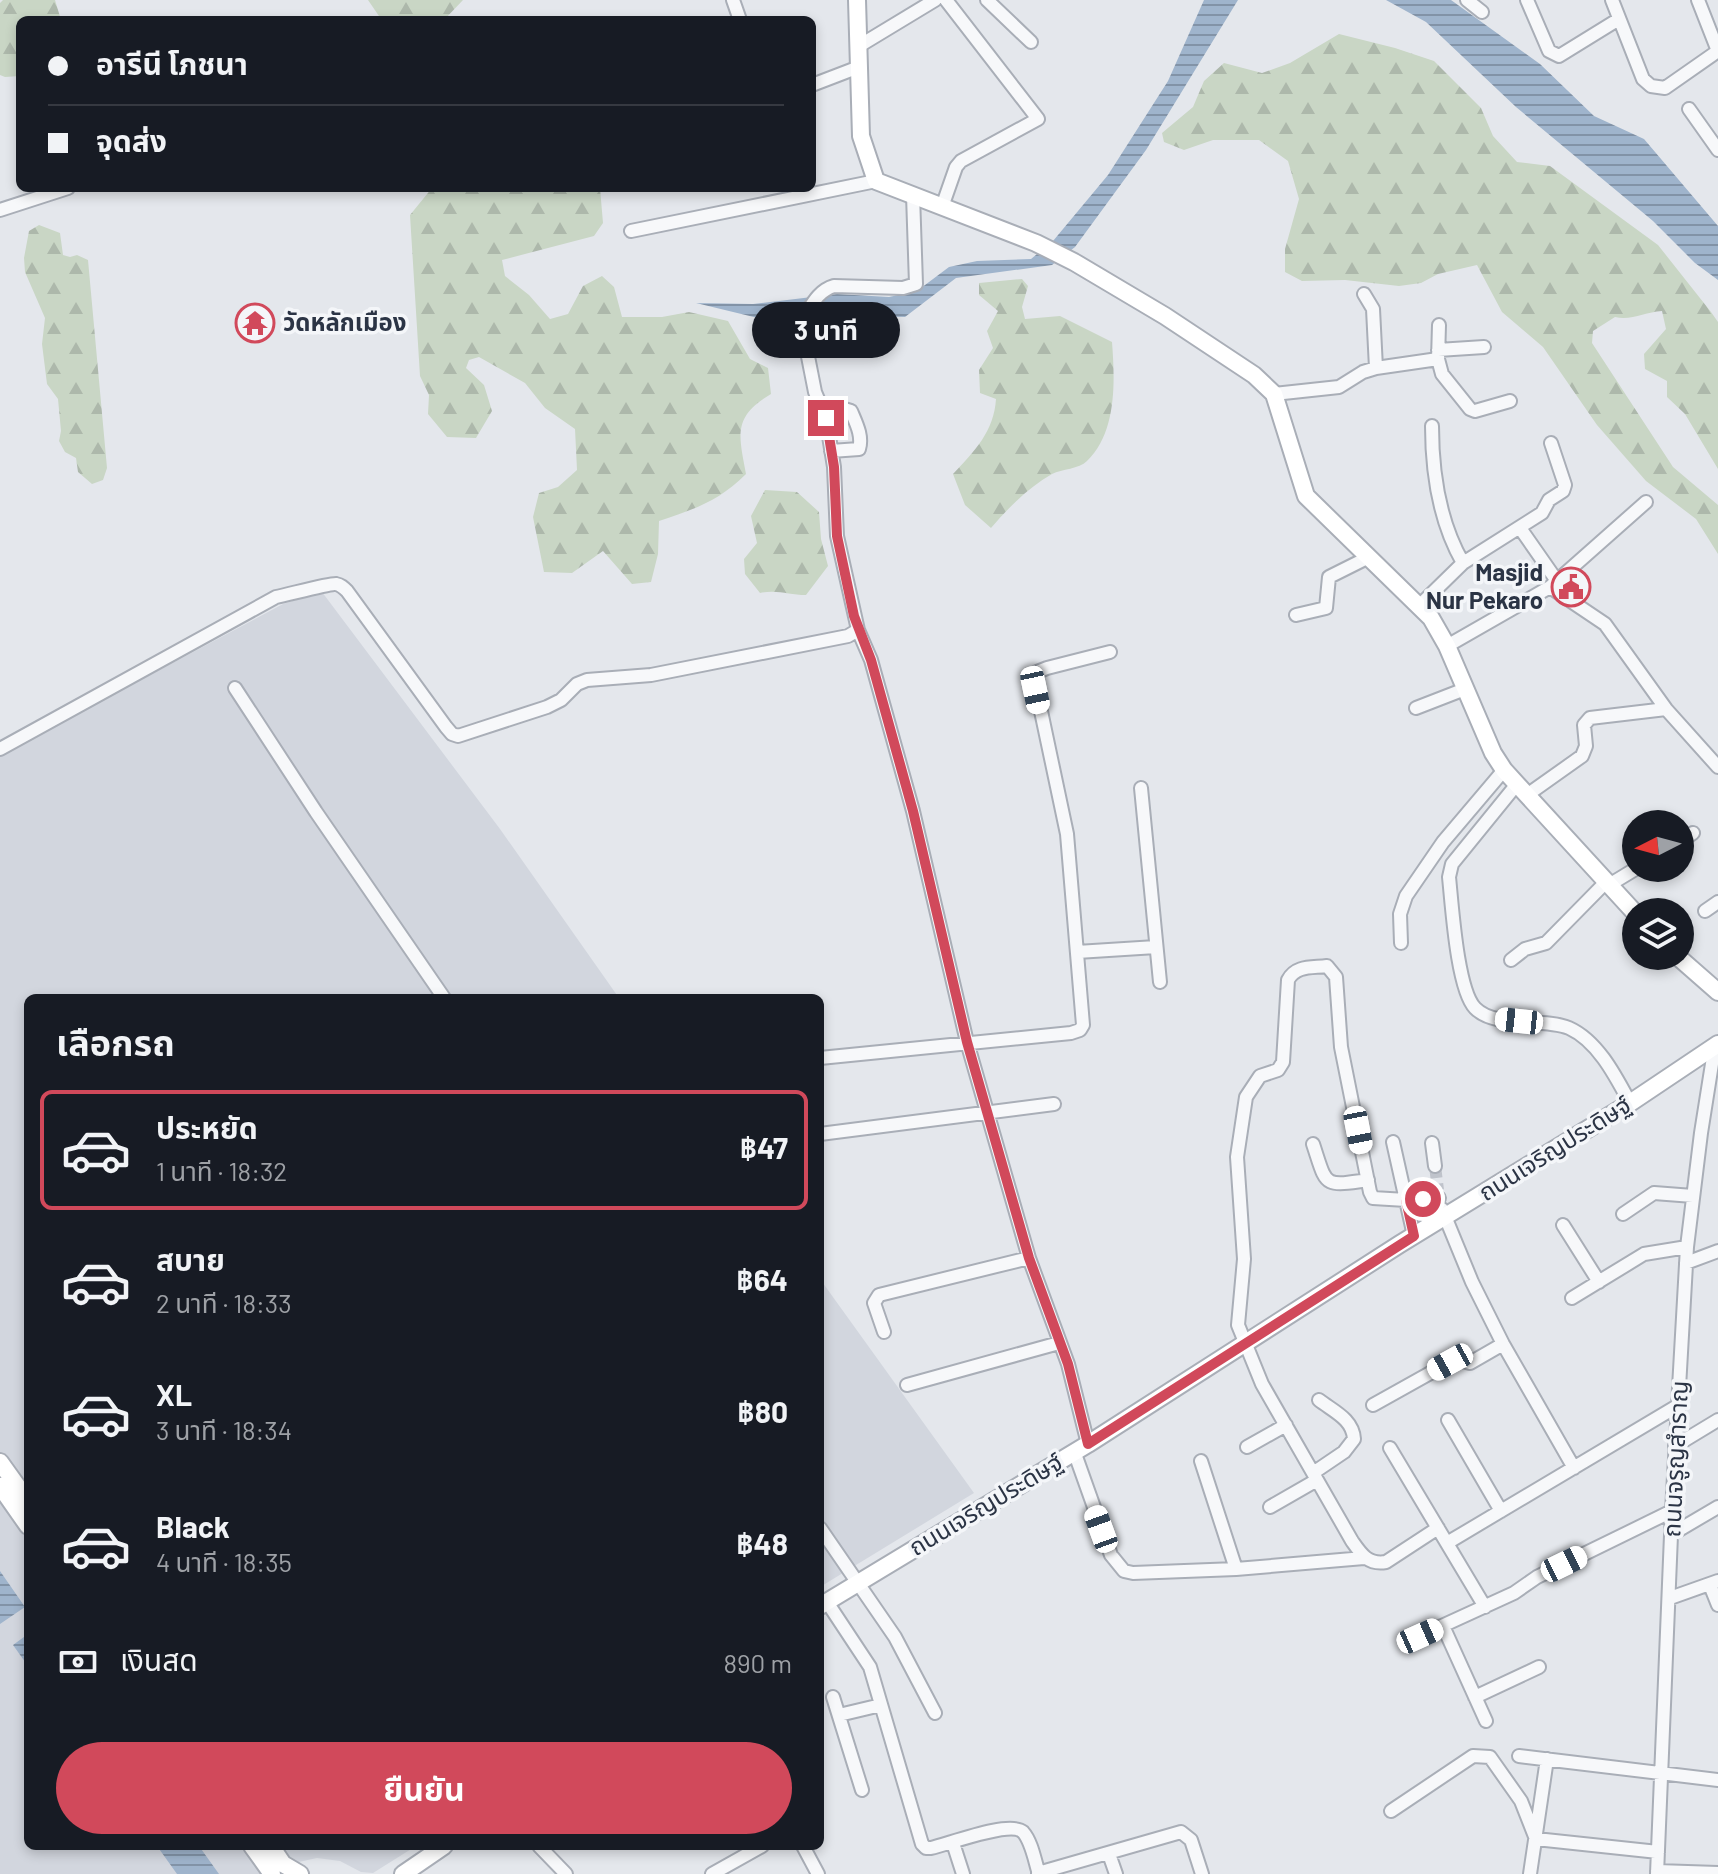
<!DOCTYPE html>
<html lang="th">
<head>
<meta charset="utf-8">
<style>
  :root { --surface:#171b24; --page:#20242c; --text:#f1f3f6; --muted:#9ea1a6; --line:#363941; --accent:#d1495b }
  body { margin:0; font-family:Barlow,"Noto Sans Thai",sans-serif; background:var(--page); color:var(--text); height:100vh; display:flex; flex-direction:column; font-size:30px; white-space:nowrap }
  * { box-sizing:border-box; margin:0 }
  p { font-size:26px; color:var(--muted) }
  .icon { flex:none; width:44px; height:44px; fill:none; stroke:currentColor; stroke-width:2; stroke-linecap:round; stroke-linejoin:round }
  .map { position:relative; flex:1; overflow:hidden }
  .panel { position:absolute; left:24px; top:994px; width:800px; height:856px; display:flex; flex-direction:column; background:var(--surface); border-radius:12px; box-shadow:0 4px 12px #0003 }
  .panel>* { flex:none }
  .hud { position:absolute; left:16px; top:16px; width:800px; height:176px; border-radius:12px; box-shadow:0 4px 12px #0003; display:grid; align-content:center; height:176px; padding:0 32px; background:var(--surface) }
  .needle { width:52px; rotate:264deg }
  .fabs { position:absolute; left:1622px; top:810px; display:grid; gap:16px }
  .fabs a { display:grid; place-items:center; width:72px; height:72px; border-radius:50%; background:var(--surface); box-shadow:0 4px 12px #0003; font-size:40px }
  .end { position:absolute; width:36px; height:36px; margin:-18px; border:10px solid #d1495b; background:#fff; box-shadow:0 0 0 4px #fff }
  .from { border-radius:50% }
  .bubble { position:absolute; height:56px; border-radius:28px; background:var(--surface); box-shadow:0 4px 12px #0003; font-size:26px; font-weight:700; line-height:56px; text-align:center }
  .car { position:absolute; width:24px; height:48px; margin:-24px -12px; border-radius:10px; box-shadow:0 0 6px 2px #0007; background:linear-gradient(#fff 24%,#345 0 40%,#fff 0 76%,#345 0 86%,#fff 0) }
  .hud b { display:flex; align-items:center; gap:28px; height:76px; font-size:30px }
  .hud b+b { border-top:2px solid var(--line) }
  .hud i { width:20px; height:20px; background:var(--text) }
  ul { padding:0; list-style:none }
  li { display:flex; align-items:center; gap:24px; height:120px; margin:0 16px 12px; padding:0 16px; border:4px solid transparent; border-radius:12px }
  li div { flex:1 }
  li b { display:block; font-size:30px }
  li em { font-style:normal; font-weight:700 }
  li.selected { border-color:var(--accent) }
  li>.icon { width:72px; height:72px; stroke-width:1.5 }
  h2 { padding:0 32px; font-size:36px; line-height:96px }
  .pay { display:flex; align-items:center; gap:20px; height:88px; padding:0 32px; font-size:30px }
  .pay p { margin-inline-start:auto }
  .primary-button { display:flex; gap:16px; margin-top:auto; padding:16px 32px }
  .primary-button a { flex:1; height:92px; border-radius:48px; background:var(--accent); color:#fff; font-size:32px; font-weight:700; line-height:92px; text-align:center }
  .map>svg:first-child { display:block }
  .built { fill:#d2d6de }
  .forest { fill:url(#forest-firs) }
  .water { fill:url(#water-rules) }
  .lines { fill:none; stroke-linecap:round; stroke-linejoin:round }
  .street-tunnel { stroke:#bfc3cb; stroke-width:12; stroke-dasharray:12 6; stroke-linecap:butt }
  .street-casing { stroke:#a9aeb7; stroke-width:16 }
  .secondary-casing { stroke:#a9aeb7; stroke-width:20 }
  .street { stroke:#f7f8fa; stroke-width:12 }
  .secondary { stroke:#fff; stroke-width:16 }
  .route { stroke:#d1495b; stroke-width:10 }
  .labels { text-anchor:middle; stroke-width:7; stroke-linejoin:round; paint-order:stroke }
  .poi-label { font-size:24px; font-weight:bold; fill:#2b3445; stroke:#f4f6f9; text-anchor:start }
  .street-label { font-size:24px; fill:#2b3445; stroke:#f4f6f9 }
</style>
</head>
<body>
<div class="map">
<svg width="1718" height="1874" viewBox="0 0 1718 1874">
  <defs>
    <pattern id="forest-firs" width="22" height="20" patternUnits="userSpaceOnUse" patternTransform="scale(2)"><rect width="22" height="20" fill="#c9d6c5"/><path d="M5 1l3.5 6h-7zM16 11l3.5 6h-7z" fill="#adb8ab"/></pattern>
    <pattern id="water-rules" width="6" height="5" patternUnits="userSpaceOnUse" patternTransform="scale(2)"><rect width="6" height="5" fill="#9fb4cc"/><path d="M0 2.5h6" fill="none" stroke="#8293a7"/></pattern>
  </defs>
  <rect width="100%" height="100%" fill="#e4e7ec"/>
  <path class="built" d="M322 592 500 829 619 998H28V1846H416L373 1873 361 1872 340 1861 317 1858 294 1863 276 1874H0V755L283 604Z
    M820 1279 974 1493 820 1587Z"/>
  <path class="forest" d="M3 0H55L61 20H20V76L5 77 0 75V3Z
    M368 0H463L444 20 381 19Z
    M1339 34 1395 48 1434 61 1481 108 1493 136 1517 162 1550 166 1658 245 1711 312 1718 322V469L1685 414 1667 397V381L1645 369 1644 354 1666 329 1662 311C1645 312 1631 321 1615 317L1593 331 1592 343 1673 467 1718 505V554L1696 519 1646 481 1597 425 1543 347 1502 312 1477 265 1438 274 1421 283 1399 286 1345 280 1302 281 1285 272V249L1299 199 1288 161 1259 140H1213L1184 150 1164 142 1162 133 1193 107 1204 81 1224 63 1262 73 1290 63Z
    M432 188H600L603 223 594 236 502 260 505 276 529 295 550 319 568 314 583 286 602 276 614 287 622 317H662L689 312 728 321 750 359 768 368 771 394C732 417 739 435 746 474 719 501 695 509 659 521L658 554 651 582 632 584 603 551 572 573 544 572 533 517 539 493 558 487 577 470 575 429 545 408 525 383 479 357 469 360 466 368 484 385 492 411 476 438 447 437 428 414 429 395 420 376 410 215Z
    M39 225 60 233 63 255 70 257 77 255 88 260 107 468 103 480 92 484 78 472 76 458 65 452 59 441 61 431 58 399 47 384 42 344 45 318 25 272 24 258 29 231Z
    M1022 279 1028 286 1022 307 1025 319 1060 316 1112 342C1115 381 1117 432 1087 461 1079 469 1062 469 1052 474 1028 488 1009 507 991 528L965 505 953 474C975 451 994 431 996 399L980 393 979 370 993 348 987 331 998 311 979 295V283Z
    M765 490 797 492 819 512 821 539 828 566 806 595C789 595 777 589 760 593L745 574 744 559 757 543 751 516Z"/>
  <path class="water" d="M1204 0H1238L1146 150 1075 247 1052 265 956 278 905 317 829 315 762 319 696 303 753 304 837 294 889 297 917 291 949 267 977 261 1031 259 1053 241 1108 175 1168 81Z
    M1386 0H1451L1540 64 1594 116 1644 139 1718 226V280L1695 263 1653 221 1516 107 1426 22Z
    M0 1571 25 1607 0 1624Z
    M28 1634V1666L13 1645Z
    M157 1846H199L219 1874H177Z"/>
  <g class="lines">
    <path class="street-tunnel" d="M1435 1166 1438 1190"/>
    <g class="street-casing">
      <path id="street" d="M733 0 740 20
        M987 0 1031 42
        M1467 0 1482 12
        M1527 0 1549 51 1559 56 1619 19
        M1612 0 1643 79 1651 86 1665 88 1718 51 1698 0
        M859 46 935 0
        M812 85 859 67
        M1689 109 1718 150
        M942 207 956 167 961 161 1038 119 946 0
        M0 210 68 188
        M631 231 876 181
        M1364 294 1373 309 1376 368
        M1438 350 1484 347
        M1438 359 1442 374 1470 409 1475 411 1510 401
        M1274 394 1339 387 1363 372 1376 368 1438 359 1439 325
        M821 409 834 406 851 411C856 423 863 436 859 449L831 451
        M1520 528 1557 581
        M1463 563 1542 513 1549 500 1563 491 1565 485 1551 443
        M1550 587 1605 624 1666 709 1718 767
        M1419 606 1463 563C1440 523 1432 472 1432 426
        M1296 615 1326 608 1329 577 1369 557
        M858 630 871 660 913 811 967 1042 1029 1258 1068 1364 1088 1444
        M1447 646 1550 587 1646 502
        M235 688 316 812 444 998
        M1416 708 1465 689
        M0 749 276 597C287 595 330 583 336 584 341 585 343 587 347 591L446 727 452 734 458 736 547 707 561 700 577 684 587 680 651 675 848 636 858 630 837 536 834 467 826 418 815 392 801 321C811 307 817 291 834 286L903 288 916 284 913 195
        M1517 784 1452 864 1449 877C1452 905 1457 989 1475 1008 1495 1029 1543 1017 1569 1028 1598 1041 1616 1077 1630 1103
        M1141 788 1160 982
        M1527 795 1582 756 1586 746 1584 725 1590 718 1666 709
        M1680 842 1693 833
        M1609 885 1637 868
        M1705 911 1718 902
        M1401 943 1400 914 1406 896 1443 842 1504 770
        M1077 952 1156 947
        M1511 960 1525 949 1546 943 1606 882
        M820 1058 1071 1033 1080 1030 1083 1025 1067 834 1034 678 1037 672 1047 668 1110 652
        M820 1134 1054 1104
        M1393 1142 1414 1236
        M1432 1143 1435 1166
        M1313 1144C1327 1186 1322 1187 1368 1180
        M1442 1209 1472 1282 1503 1344 1574 1468
        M1623 1214 1654 1193 1693 1196
        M1563 1225 1599 1282
        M1686 1263 1718 1251
        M1572 1298 1644 1254 1687 1247
        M884 1332 874 1303 879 1295 1029 1258
        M907 1385 1059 1343
        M1373 1405 1450 1362 1459 1360 1470 1363 1503 1344
        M1448 1420 1501 1511
        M1675 1446 1718 1420
        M1247 1447 1286 1425
        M1390 1448 1485 1607
        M1074 1451 1111 1555 1124 1571 1133 1573 1236 1569 1364 1558
        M1201 1461 1236 1569
        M1313 1473 1344 1452 1354 1439C1353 1419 1333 1411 1319 1400
        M1270 1507 1317 1480
        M820 1528 895 1637 935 1713
        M1438 1528 1386 1562C1368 1565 1361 1554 1352 1541L1262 1384 1238 1325 1244 1259 1237 1157 1246 1097 1260 1076 1278 1070 1283 1062 1288 980C1296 965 1312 968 1327 966L1336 977 1341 1047 1370 1192 1373 1198 1406 1200 1439 1198
        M1672 1534 1718 1507
        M1447 1543 1679 1405
        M1710 1585 1718 1605
        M1670 1598 1718 1581
        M827 1602 870 1667 922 1844 926 1848H931C949 1844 1010 1820 1023 1832 1032 1842 1035 1862 1039 1874
        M1443 1626 1486 1721
        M1420 1636 1514 1593 1537 1577 1672 1511
        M833 1697 862 1790
        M1475 1697 1539 1667
        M839 1715 881 1705
        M1519 1756 1718 1780
        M1391 1811 1473 1756 1490 1757 1521 1801 1536 1839 1658 1852
        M953 1843 963 1874
        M539 1846 566 1874
        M803 1846 818 1874
        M1109 1854 1116 1874
        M1657 1871 1718 1873
        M1038 1873 1181 1832 1191 1840 1202 1874
        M712 1874 762 1846
        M1530 1874 1547 1759
        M1657 1874 1672 1511 1687 1247 1701 1133 1715 1045"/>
    </g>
    <g class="secondary-casing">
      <path id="secondary" d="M857 0 861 136 876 181 1036 243 1074 262 1165 316 1254 375 1274 394 1306 496 1431 618 1447 646 1493 753 1504 770 1636 914
        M1677 956 1718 992
        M0 1462 28 1501
        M0 1486 28 1526
        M820 1606 1088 1444 1400 1244 1630 1103 1718 1044
        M252 1846 272 1874
        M271 1846 283 1864 300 1874
        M403 1874 444 1846"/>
    </g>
    <use href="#street" class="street"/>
    <use href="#secondary" class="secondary"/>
  </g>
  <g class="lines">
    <path class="route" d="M826 418 834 467 837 536 854 616 871 660 913 811 967 1042 1029 1258 1068 1364 1088 1444 1414 1236 1406 1200 1423 1199"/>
  </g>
  <defs>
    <g id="temple-ring" transform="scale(2)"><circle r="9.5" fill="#f4f6f9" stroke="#d1495b" stroke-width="1.5"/><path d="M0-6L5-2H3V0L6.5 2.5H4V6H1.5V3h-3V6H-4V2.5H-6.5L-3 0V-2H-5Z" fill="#d1495b"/></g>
    <g id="civic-ring" transform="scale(2)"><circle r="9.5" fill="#f4f6f9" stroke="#d1495b" stroke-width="1.5"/><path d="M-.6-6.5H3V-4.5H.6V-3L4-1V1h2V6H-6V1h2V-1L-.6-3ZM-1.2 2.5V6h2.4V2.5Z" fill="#d1495b"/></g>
  </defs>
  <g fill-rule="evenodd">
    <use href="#temple-ring" x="255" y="323"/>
    <use href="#civic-ring" x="1571" y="587"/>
  </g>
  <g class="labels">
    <g class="poi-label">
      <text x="283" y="331">วัดหลักเมือง</text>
      <text x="1543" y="581" text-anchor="end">Masjid<tspan x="1543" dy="28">Nur Pekaro</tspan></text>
    </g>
    <g class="street-label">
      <text transform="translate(1555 1149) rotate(-32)" y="8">ถนนเจริญประดิษฐ์</text>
      <text transform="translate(1676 1459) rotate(-87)" y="8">ถนนจรูญสำราญ</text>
      <text transform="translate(986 1505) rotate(-31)" y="8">ถนนเจริญประดิษฐ์</text>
    </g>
  </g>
</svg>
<div class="fabs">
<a><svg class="needle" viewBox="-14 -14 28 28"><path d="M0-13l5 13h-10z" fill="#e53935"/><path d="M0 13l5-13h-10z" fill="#9ea1a6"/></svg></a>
<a><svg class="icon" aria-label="layers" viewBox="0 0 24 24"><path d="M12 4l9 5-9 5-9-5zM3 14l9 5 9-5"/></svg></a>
</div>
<i class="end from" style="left:1423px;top:1199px"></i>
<i class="end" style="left:826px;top:418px"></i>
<div class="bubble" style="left:752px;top:302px;width:148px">3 นาที</div>
<i class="car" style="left:1035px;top:690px;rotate:168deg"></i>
<i class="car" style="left:1519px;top:1021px;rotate:276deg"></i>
<i class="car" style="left:1358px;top:1130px;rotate:169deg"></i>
<i class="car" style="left:1450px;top:1362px;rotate:241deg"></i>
<i class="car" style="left:1101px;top:1529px;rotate:340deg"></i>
<i class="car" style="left:1564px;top:1564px;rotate:64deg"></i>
<i class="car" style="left:1420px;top:1636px;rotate:66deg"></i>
<div class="hud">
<b><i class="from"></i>อารีนี โภชนา</b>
<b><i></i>จุดส่ง</b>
</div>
<section class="panel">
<h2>เลือกรถ</h2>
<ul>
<li class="selected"><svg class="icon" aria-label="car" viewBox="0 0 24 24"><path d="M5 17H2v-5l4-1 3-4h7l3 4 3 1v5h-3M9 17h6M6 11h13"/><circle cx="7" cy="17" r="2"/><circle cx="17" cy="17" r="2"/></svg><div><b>ประหยัด</b><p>1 นาที · 18:32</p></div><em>฿47</em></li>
<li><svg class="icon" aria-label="car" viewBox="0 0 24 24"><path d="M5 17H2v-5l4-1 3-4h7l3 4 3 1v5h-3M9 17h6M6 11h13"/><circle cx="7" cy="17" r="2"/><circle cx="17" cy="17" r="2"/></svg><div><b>สบาย</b><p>2 นาที · 18:33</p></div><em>฿64</em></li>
<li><svg class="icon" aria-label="car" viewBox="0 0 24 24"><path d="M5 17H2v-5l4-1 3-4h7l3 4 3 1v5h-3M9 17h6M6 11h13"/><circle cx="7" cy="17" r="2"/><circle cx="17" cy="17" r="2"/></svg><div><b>XL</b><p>3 นาที · 18:34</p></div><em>฿80</em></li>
<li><svg class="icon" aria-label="car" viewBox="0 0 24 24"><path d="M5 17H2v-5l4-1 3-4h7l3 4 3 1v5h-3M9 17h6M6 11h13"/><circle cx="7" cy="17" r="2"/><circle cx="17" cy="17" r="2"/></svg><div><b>Black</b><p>4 นาที · 18:35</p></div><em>฿48</em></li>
</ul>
<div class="pay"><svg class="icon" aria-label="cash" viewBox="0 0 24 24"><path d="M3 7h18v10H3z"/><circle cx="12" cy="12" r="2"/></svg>เงินสด<p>890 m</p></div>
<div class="primary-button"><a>ยืนยัน</a></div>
</section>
</div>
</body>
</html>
